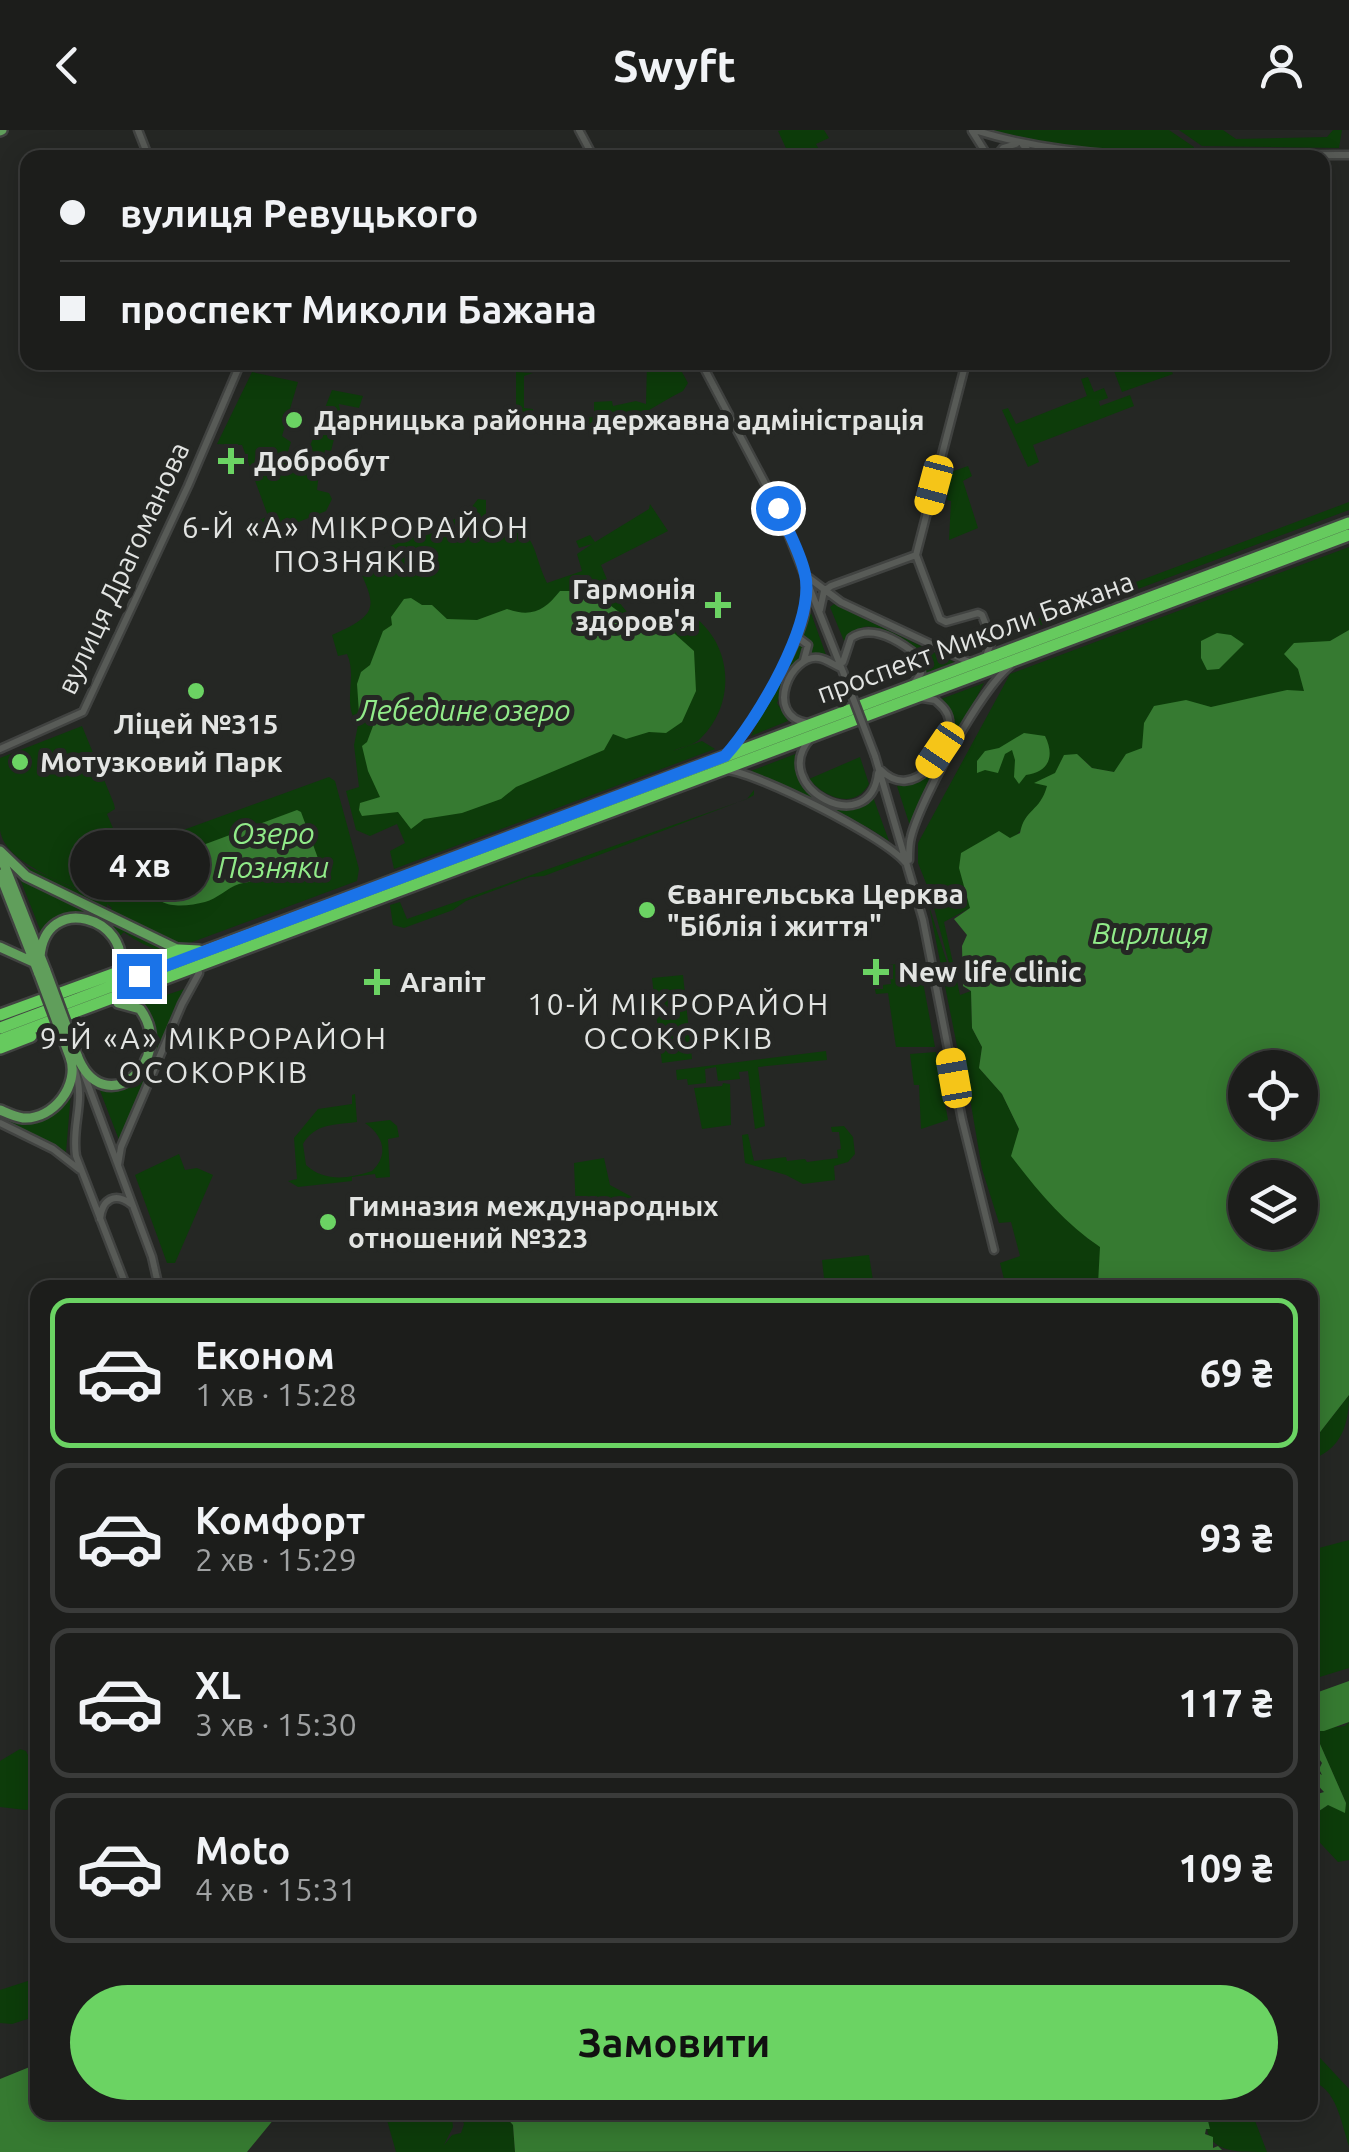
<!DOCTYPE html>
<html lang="uk">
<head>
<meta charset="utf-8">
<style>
  :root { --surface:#1c1d1b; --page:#252624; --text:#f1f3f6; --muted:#a0a2a3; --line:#3a3b3a; --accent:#6bd363 }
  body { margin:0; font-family:Ubuntu,sans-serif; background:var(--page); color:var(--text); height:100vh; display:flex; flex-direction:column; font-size:38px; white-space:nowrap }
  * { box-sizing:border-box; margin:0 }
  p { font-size:32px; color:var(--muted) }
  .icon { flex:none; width:55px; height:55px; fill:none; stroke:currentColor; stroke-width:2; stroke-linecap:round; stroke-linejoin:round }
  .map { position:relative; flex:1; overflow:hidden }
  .panel { position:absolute; left:30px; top:1150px; width:1288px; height:840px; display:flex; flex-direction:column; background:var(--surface); border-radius:20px; box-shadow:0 5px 25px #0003,0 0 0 2px var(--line) }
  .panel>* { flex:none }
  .hud { position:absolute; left:20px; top:20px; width:1310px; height:220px; border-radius:20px; box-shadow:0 5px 25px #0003,0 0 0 2px var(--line); display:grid; align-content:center; height:220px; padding:0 40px; background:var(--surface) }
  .controls { position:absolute; left:1228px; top:920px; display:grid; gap:20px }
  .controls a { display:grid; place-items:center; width:90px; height:90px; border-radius:50%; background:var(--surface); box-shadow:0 5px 25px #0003,0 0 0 2px var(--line); font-size:50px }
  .end { position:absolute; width:45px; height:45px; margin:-22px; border:12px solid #1a73e8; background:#fff; box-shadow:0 0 0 5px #fff }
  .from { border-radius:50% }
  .bubble { position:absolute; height:70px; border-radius:35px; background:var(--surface); box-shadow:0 5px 25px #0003,0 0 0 2px var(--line); font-size:32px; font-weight:700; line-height:70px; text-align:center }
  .car { position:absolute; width:30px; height:60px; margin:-30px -15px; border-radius:12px; box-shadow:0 0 8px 2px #0007; background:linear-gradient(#f5c518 24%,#345 0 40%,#f5c518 0 76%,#345 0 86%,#f5c518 0) }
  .hud b { display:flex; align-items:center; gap:35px; height:95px; font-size:38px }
  .hud b+b { border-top:2px solid var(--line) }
  .hud i { width:25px; height:25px; background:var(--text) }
  ul { padding:18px 0 0; list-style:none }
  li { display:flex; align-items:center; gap:30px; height:150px; margin:0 20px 15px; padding:0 20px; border:5px solid var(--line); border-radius:20px }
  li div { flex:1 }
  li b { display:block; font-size:38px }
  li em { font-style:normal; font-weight:700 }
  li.on { border-color:var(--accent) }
  li>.icon { width:90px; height:90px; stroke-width:1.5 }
  .button { display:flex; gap:20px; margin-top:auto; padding:20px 40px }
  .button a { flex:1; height:115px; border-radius:60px; background:var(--accent); color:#111; font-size:40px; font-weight:700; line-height:115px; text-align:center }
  header { display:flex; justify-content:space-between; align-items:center; height:130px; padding:0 40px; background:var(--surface); font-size:45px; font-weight:700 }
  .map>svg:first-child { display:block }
  .green { fill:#0d3c0a }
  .water { fill:#367a31; fill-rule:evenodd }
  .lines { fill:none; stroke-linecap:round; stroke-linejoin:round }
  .minor-casing { stroke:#414341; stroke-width:11 }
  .major-casing { stroke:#414341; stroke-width:14 }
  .highway-casing { stroke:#414341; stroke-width:16 }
  .minor { stroke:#585b57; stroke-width:6 }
  .major { stroke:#609e5b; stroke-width:9 }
  .highway { stroke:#66ca5e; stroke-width:11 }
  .minor-bridge-casing { stroke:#414341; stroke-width:11; stroke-linecap:butt }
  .major-bridge-casing { stroke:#414341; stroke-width:14; stroke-linecap:butt }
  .minor-bridge { stroke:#585b57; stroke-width:6 }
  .major-bridge { stroke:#609e5b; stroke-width:9 }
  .route { stroke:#1a73e8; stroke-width:12 }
  .poi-dot { fill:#6bd363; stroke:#252724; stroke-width:4 }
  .labels { text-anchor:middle; stroke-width:10; stroke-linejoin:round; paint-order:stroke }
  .poi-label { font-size:28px; font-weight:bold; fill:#e2e4e2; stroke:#252724; text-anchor:start }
  .street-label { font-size:28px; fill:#e2e4e2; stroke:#252724 }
  .neighbourhood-label { font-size:30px; letter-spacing:2.5px; fill:#e2e4e2; stroke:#252724 }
  .water-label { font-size:30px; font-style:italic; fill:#91eb89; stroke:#252724 }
</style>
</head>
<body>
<header><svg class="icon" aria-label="back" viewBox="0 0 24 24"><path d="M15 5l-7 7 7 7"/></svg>Swyft<svg class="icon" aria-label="person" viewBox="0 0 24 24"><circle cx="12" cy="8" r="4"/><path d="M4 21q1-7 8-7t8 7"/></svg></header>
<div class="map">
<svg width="1349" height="2022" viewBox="0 0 1349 2022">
  <rect width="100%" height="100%" fill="#252724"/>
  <path class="green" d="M782 0H824L829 8 816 14 823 27H790L778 1Z
    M989 0H1169L1194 17 1193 20 1078 19Z
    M1179 0H1223L1236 9 1327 7 1333 0H1342L1339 18 1202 16Z
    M647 233H677L688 253 683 261C660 272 635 291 611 297 582 303 544 289 516 283V242L533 243 524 246V278L533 279V283L585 291 586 288 594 287V272L612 271 613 276 636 271 646 274Z
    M1111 233H1168L1173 244 1122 262Z
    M252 242 298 252 282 306 291 312 287 325 299 330 303 320 310 316 332 260 363 266 359 278 339 274 341 287 338 298 332 297 334 309 331 321 325 320 324 325 328 333 325 344 319 342 317 360 329 363 332 369 326 381 291 395 277 412 270 393 262 396 260 390 268 386 242 315 217 314Z
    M1088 247 1094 262 1104 258 1108 268 1099 271 1100 276 1130 265 1134 276 1033 315 1039 332 1028 337 1002 280 1008 278 1016 294 1087 266 1081 249Z
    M968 336 972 346 963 351 978 398 949 410 951 371 947 370 951 342Z
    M478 369 486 370V387L490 400C540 397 529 415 547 453L582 441 577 424 592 414 579 418 576 411 590 405 595 412 649 379 650 374 668 401 601 435C611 460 620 479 642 496L667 495 689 483C732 511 738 571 701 608 695 615 681 617 673 621L702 611 715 619 394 739 390 721 405 713 397 694 370 706 356 700 346 661 359 657 354 615 358 595C341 573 358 548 347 524L338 526 332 505C385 482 374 474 354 427L358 420 370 423 404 411 414 392 430 385 444 394 467 383Z
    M1349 372V380L994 513 1003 502Z
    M1349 417V505L1298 539 1305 561 1146 602 1142 618 1114 642 1092 638 1085 631C1044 672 1008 716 969 758L970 778 944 792 960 865 971 861 972 898 982 917 979 938 1002 964 1019 999 1087 1108 1100 1116 1103 1142 1098 1154 1092 1157H1006L1000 1133 1020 1126 1011 1092 999 1093 982 1039 966 945 962 941 929 776 951 845 950 837 930 763 918 733V713L1010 544Z
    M834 474 956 533 926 544 927 531C921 516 881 493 864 497 856 499 849 506 844 511L830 477Z
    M811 483 826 525H805L787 545 777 573 788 591 751 606Z
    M984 553 910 696 897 656 920 652 941 625 954 590 941 569Z
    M82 596 114 674 115 679 107 684 123 722 329 647 335 651 359 739 357 751 187 814V817L109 782 112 778 107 774 106 780 22 738 24 735 101 771C73 754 5 736 0 700 0 677 0 651 0 628Z
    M798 623C790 668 838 695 873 667L889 711 867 697 748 642Z
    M860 627 869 654C855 680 825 668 809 649Z
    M754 660V665L749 668 544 746 530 747 466 771 453 780 404 798 393 795 390 775 400 772 407 789 747 669Z
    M20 749 154 815 169 821C158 823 134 810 124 802L120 806 123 810C100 784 66 773 41 802Z
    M919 830 935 917H896L888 863 876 864 874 856 891 854 889 835 897 834 901 845 909 844 906 832Z
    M683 845 692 929 662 933 652 848Z
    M184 859 119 1010 99 958C148 966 170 908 140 874Z
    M826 921 827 930 758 937 765 996 755 999 748 941 739 942 740 949 718 951 716 937 705 939 706 953 688 955 687 949 677 950 676 940Z
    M936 922 948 990 921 999 919 955H914L910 924Z
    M723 953 730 954 731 995 702 999 694 958 722 956Z
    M71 962 66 1022 0 988V985C34 995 50 993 71 962Z
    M355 964 357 992C335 995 315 993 303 1014L306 1035C324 1052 349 1049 372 1041 389 1025 384 1006 365 993L390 990 397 996 399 1007 388 1009 390 1047 376 1048 375 1044 352 1047V1051L298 1057 288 1051 297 1049 294 1008 318 979 352 974V965Z
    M844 996 853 1007 855 1024 848 1032 834 1036 835 1050 803 1054 786 1045 745 1033 742 1005 748 1004 754 1031 786 1027 787 1031 805 1029 807 1032 838 1028 837 1020 841 1019 839 1002H832L831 997Z
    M179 1024 185 1040 197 1038 213 1045 175 1133H167L135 1045Z
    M604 1028 610 1055 632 1067 576 1084 574 1033Z
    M869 1125 874 1157H825L822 1130Z
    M1349 1265C1349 1295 1341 1320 1310 1330V1315Z
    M1349 1410V1538L1310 1550V1412L1319 1418Z
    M1349 1592V1730L1338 1732 1310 1702 1313 1685 1328 1675 1346 1673 1320 1614 1312 1609 1311 1600 1345 1596Z
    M20 1619 26 1621 37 1644V1677L26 1680 0 1677V1631Z
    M37 1848V1886L12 1894 0 1893V1860Z
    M1310 1917 1349 1959V2016C1341 1993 1337 1957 1310 1951Z
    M385 1983H412L414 1987 435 1992 434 1983 447 1984 452 1988 453 1997 444 2015 452 2005 461 2003 464 1994 460 1983H502L513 1995 515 2022H396Z
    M1206 1983H1252L1267 2022C1229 2022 1203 2022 1206 1983Z"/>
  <path class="water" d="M560 461H591L638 496H666L694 521 696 561 682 592 666 603 649 602 626 609 613 604 604 620 516 657 501 669 462 683 424 689 411 699 398 682 362 686 359 680 360 673 380 667 368 641 362 616 367 612 373 596 359 583 357 554 361 542 370 535 383 501 392 495 391 487 404 469 411 468 422 475H432L447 489 477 490 507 479C532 488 545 480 560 461Z
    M1349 500V1265L1310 1315V1158L1087 1157 1098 1154 1100 1117C1064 1093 1037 1060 1011 1026L1019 999 1002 964 979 938 982 917 972 898 971 861 963 856 962 816 967 805 954 789 970 778 959 738 961 723 999 701 1010 708 1020 703C1025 678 1040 682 1047 656L1034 653 1055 643 1064 625 1077 624 1092 638 1114 642 1126 624 1142 618 1144 593 1154 576 1186 570 1211 577 1287 560 1304 561 1298 539 1284 524 1294 513 1330 511ZM1245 938H1300V992H1245ZM1245 1048H1300V1102H1245Z
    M1217 503 1231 505 1244 514 1219 539 1207 540 1201 528V511Z
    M1024 603 1045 606C1055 626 1049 642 1026 645L1019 654 1014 647 1015 630 1012 620 1005 624 998 643 985 640 977 643V631L985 621 999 618Z
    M297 680 301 682 319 731C298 756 267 746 239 754 227 758 217 769 205 772 186 777 157 780 151 758 147 746 151 739 160 731Z
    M1349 1551V1592L1324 1601H1311L1312 1609 1320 1614 1346 1673 1345 1683 1328 1675 1310 1687 1317 1674 1312 1669 1314 1665 1324 1662C1314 1652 1310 1643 1310 1628L1313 1640 1322 1645 1319 1639 1322 1633 1310 1616V1565Z
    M37 1934 38 1982 279 1983 247 2022H0V1949Z
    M502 1983H1206L1210 1999H1206L1205 2004 1213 2007V2018L1218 2016 1222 2020 515 2022 513 1995Z"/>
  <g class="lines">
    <g class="minor-casing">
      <path id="minor" d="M138 0 149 28
        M579 0 594 28
        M974 0C1094 38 1224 24 1349 25
        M972 1 989 28
        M1023 15 1035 28
        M995 28 1003 18 1016 14
        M701 232 778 378 843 542
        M966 232 916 425 940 489 946 492 978 483 982 485 992 510 985 529
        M809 448 841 472 969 532
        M820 480 824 461 831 456 916 425
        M794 511 800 509 808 515 804 530
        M843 532 851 508C873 493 901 512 919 527L921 543 914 553
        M807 593C763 585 791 523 819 528 826 529 834 535 841 538
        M811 608C766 656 870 712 878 643
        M0 619 83 582 188 356 241 232
        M728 623C752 597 798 517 805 483 807 473 806 462 806 451
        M875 626 923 790 962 990 994 1120
        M727 640C760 644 883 706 905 732
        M881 640C914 674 953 618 949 590 948 581 942 576 935 570L923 568
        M909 730C909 723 909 714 911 707 920 670 981 559 1010 536
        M75 940C86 972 71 995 76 1026L127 1158
        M84 944 152 1127 159 1158
        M0 993 53 1019 80 1040
        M118 1035 121 1017 182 874 199 843
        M100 1089C102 1069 115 1062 131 1074"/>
    </g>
    <g class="major-casing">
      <path id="major" d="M0 1 2 0
        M0 721 26 746 179 820
        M1 727 46 841
        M0 744 39 844
        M0 817 33 832
        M40 827C45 761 133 788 119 841
        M77 925C103 994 178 931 140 879L118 873
        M0 980C7 983 15 987 23 988 54 990 80 954 70 927"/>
    </g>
    <g class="highway-casing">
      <path id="highway" d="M0 885 179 820 199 821
        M0 898 1349 393
        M0 910 1349 405
        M0 918 31 906"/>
    </g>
    <use href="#minor" class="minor"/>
    <use href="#major" class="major"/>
    <use href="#highway" class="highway"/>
    <g class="minor-bridge-casing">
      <path id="minor-bridge" d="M843 542 875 626"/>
    </g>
    <g class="major-bridge-casing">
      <path id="major-bridge" d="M46 841 77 925
        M39 844 70 927"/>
    </g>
    <use href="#minor-bridge" class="minor-bridge"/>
    <use href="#major-bridge" class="major-bridge"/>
  </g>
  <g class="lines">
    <path class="route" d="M139 846 725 626C757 591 816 492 805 444 800 421 787 399 778 378"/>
  </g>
  <g class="poi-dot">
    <circle cx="294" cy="290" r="10"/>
    <path d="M226 316h10v10h10v10h-10v10h-10v-10h-10v-10h10z"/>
    <path d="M713 460h10v10h10v10h-10v10h-10v-10h-10v-10h10z"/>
    <circle cx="196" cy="561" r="10"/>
    <circle cx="20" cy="632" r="10"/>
    <circle cx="647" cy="780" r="10"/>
    <path d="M871 827h10v10h10v10h-10v10h-10v-10h-10v-10h10z"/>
    <path d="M372 837h10v10h10v10h-10v10h-10v-10h-10v-10h10z"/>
    <circle cx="328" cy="1092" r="10"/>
  </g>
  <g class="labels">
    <g class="poi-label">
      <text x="314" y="300">Дарницька районна державна адміністрація</text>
      <text x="254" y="341">Добробут</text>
      <text x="696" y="469" text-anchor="end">Гармонія<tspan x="696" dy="32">здоров'я</tspan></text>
      <text x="196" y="604" text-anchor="middle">Ліцей №315</text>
      <text x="40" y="642">Мотузковий Парк</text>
      <text x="667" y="774">Євангельська Церква<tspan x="667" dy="32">"Біблія і життя"</tspan></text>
      <text x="898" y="852">New life clinic</text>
      <text x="400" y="862">Агапіт</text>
      <text x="348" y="1086">Гимназия международных<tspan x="348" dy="32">отношений №323</tspan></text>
    </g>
    <g class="street-label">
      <text transform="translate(123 438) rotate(-65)" y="10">вулиця Драгоманова</text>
      <text transform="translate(975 507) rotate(-20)" y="10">проспект Миколи Бажана</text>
    </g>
    <g class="neighbourhood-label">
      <text x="356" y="408">6-Й «А» МІКРОРАЙОН<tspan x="356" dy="34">ПОЗНЯКІВ</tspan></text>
      <text x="679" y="885">10-Й МІКРОРАЙОН<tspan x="679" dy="34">ОСОКОРКІВ</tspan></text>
      <text x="214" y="919">9-Й «А» МІКРОРАЙОН<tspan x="214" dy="34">ОСОКОРКІВ</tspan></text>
    </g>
    <g class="water-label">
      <text x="464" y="591">Лебедине озеро</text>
      <text x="273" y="714">Озеро<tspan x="273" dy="34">Позняки</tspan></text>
      <text x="1150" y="814">Вирлиця</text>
    </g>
  </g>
</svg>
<div class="controls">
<a><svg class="icon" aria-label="locate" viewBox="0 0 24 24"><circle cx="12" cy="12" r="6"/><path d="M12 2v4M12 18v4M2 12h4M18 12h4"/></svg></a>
<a><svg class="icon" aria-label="layers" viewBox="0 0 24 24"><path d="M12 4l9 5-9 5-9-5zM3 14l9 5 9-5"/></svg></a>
</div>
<i class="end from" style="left:778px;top:378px"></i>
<i class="end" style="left:139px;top:846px"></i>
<div class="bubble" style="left:70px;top:700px;width:140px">4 хв</div>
<i class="car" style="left:934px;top:355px;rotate:195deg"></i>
<i class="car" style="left:940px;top:620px;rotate:214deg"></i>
<i class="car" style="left:954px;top:948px;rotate:350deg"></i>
<div class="hud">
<b><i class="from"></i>вулиця Ревуцького</b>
<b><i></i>проспект Миколи Бажана</b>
</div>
<section class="panel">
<ul>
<li class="on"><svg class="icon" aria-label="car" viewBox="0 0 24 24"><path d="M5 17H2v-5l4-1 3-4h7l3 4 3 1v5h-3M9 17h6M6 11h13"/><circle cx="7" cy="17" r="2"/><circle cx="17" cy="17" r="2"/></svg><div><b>Економ</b><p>1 хв · 15:28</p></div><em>69 ₴</em></li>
<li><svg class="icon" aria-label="car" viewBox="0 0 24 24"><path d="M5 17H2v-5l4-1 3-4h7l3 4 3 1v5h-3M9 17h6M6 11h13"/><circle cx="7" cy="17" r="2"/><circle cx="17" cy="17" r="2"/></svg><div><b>Комфорт</b><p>2 хв · 15:29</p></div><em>93 ₴</em></li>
<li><svg class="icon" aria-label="car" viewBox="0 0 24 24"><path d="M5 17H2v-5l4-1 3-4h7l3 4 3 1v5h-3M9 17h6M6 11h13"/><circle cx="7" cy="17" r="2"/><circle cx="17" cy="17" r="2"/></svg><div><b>XL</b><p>3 хв · 15:30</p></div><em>117 ₴</em></li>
<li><svg class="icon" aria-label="car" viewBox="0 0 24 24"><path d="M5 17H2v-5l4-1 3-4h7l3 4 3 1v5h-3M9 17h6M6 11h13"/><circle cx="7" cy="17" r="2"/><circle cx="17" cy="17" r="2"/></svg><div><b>Moto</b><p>4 хв · 15:31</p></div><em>109 ₴</em></li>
</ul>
<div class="button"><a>Замовити</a></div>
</section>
</div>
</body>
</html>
